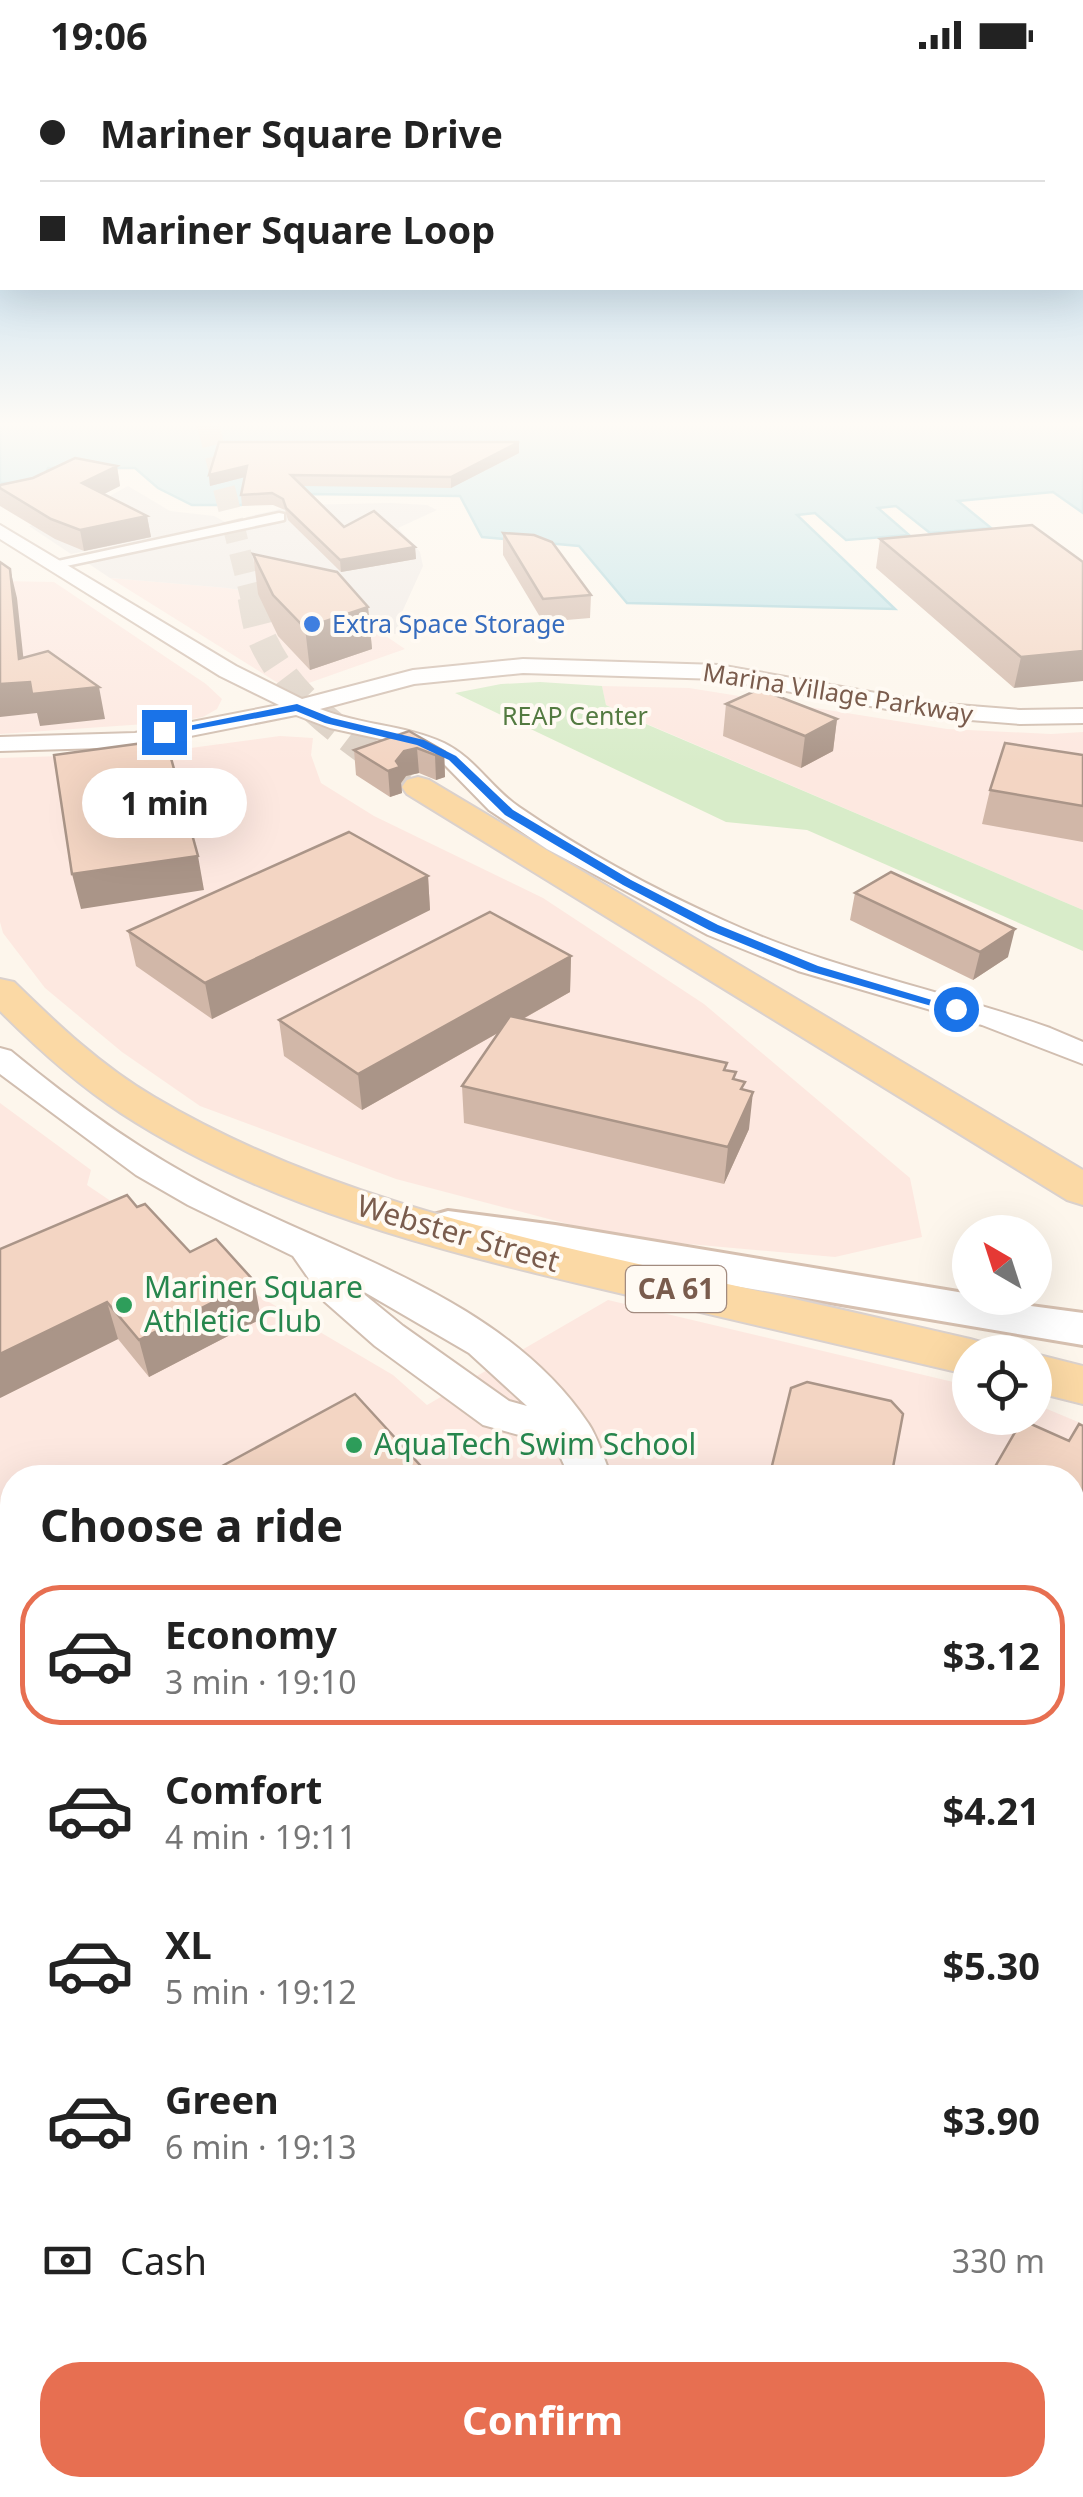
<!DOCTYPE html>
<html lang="en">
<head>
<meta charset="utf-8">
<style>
  :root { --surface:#fff; --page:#f2f2f2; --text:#222; --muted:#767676; --line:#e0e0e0; --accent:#e76f51 }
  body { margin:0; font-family:"Noto Sans",sans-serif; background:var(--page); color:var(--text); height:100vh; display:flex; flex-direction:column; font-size:38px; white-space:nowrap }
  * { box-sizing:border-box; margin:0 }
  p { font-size:32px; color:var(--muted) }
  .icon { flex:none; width:55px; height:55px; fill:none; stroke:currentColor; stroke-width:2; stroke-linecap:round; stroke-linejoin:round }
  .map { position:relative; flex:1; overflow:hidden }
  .side { position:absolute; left:0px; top:1395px; width:1085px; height:1032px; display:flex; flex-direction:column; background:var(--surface); border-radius:40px 40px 0 0; box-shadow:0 10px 40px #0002 }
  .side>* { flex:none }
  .banner { position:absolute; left:0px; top:0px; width:1085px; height:220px; box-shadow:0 10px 40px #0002; display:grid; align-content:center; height:220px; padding:0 40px; background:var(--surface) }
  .needle { width:65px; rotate:321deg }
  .fabs { position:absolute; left:952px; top:1145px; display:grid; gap:20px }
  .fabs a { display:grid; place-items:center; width:100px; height:100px; border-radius:50%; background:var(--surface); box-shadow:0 10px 40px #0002; font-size:50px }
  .end { position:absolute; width:45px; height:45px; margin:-22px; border:12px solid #1a73e8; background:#fff; box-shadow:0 0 0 5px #fff }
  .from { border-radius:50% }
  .bubble { position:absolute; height:70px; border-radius:35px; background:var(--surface); box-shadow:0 10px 40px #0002; font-size:32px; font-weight:700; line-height:70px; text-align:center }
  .banner b { display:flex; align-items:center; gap:35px; height:95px; font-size:38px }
  .banner b+b { border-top:2px solid var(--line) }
  .banner i { width:25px; height:25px; background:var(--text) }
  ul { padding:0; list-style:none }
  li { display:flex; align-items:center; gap:30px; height:140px; margin:0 20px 15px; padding:0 20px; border:5px solid transparent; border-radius:40px }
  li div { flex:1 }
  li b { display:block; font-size:38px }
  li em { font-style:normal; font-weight:700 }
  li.selected { border-color:var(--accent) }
  li>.icon { width:90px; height:90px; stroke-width:1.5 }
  h2 { padding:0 40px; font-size:45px; line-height:120px }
  .pay { display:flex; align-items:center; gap:25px; height:110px; padding:0 40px; font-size:38px }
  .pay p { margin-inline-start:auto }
  .cta { display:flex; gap:20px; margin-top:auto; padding:20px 40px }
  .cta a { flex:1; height:115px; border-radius:40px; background:var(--accent); color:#fff; font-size:40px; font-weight:700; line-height:115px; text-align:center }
  .status { display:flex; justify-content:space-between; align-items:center; height:70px; padding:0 50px; background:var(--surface); direction:ltr }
  .status svg { height:28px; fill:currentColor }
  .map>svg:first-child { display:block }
  .commercial { fill:#fde8e0 }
  .industrial { fill:#efe9e4 }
  .education { fill:#f3e8fa }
  .green { fill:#d8ecc9 }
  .water { fill:#bfe3e8; stroke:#a5d3da; stroke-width:2.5 }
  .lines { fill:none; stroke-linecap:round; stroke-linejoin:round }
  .primary-tunnel-far1 { stroke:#dcd0c4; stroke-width:22; stroke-dasharray:22 11; stroke-linecap:butt }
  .primary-tunnel { stroke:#dcd0c4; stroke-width:29; stroke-dasharray:29 15; stroke-linecap:butt }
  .minor-casing { stroke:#d1beb0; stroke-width:5 }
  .tertiary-casing { stroke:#d1beb0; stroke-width:4 }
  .secondary-casing { stroke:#d6c0b0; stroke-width:6 }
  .primary-casing { stroke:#dad1cd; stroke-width:4 }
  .minor { fill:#fff; fill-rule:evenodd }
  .tertiary { fill:#fff; fill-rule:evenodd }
  .secondary { fill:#fff; fill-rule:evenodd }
  .primary { fill:#fbd9a5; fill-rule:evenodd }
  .wall { fill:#d1b7a8 }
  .shaded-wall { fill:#aa9588 }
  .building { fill:#f3d5c3; stroke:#aa9588; stroke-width:2.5 }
  .route { fill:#1a73e8 }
  .shop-dot { fill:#3f7fe0; stroke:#fffaf3; stroke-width:4 }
  .leisure-dot { fill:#2e9e5b; stroke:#fffaf3; stroke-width:4 }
  .labels { text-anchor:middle; stroke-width:8; stroke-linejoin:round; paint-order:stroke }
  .far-shop-label { font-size:25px; fill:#366cbe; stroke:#fffaf3; text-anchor:start }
  .far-street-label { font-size:25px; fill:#7a5c4d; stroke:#fffaf3 }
  .far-park-label { font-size:25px; fill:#537a41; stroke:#fffaf3 }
  .shield { fill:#fffaf3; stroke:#a28b7f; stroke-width:2.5 }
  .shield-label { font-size:28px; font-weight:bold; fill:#7a5c4d }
  .street-label { font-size:30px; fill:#7a5c4d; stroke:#fffaf3 }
  .leisure-label { font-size:30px; fill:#27864d; stroke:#fffaf3; text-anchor:start }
</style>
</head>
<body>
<div class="status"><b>19:06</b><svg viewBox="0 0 49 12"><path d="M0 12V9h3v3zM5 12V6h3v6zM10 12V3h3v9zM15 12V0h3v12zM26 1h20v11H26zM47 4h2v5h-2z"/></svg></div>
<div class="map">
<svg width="1083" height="2427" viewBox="0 0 1083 2427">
  <rect width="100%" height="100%" fill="#fdf6ec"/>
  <path class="commercial" d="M110 508 227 518 343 537 405 579 289 620Z
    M0 511 54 512 206 614 222 629 217 639 203 647 175 652 0 664Z
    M602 616 689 618 947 659 1051 664 1083 662V840L640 651 606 635Z
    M280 666 313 668 311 685 321 713 374 746 543 828 704 934 910 1108 922 1167 835 1187 621 1168 396 1109 200 1036 122 982 45 918 3 863 0 852V688L153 683Z
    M0 1033 91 1100 87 1115 130 1144 128 1149 393 1305 427 1335 608 1230 970 1316V1348H1035V1334L1083 1354V1601L1073 1597 1072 1408H12V1720L0 1726Z"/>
  <path class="industrial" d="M128 416 170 441 214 446 227 453 71 484 29 456 93 435Z
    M391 433 427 435 437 440 398 458 420 482 423 496 398 551 415 559 386 566 343 537 227 518 110 508 83 490 248 456 246 447 297 435Z"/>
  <path class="education" d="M1073 1796 1083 1802V2427H0V1926L12 1917V2415H1072Z"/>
  <path class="green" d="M540 612 602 616 606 635 639 651 1083 840V881L807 760 726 752 455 623 501 614Z
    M1073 2065 1083 2073V2427H308L303 2415H1072Z"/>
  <path class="water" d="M0 354H1083V443L1053 422 958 431 991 458 930 463 896 436 878 438 909 465 846 470 815 443 797 445 895 539 627 533 579 476 482 467 460 426 307 424 241 435H192L158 418 135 398H48L42 413H0Z"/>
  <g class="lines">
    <path class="primary-tunnel-far1" d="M208 354 252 530"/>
    <path class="primary-tunnel" d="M252 527C255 542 257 560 264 573 294 637 363 678 418 717"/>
    <g class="minor-casing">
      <path id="minor" d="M279 443 284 444V450L52 499 44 494Z
        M1072 1953 1083 1957V2003L1072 1998Z"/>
    </g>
    <g class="tertiary-casing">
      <path id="tertiary" d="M0 455 236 596 302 629 413 600 523 589 719 595 932 633 1020 640 1083 639V653L1020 654 932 647 719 609 523 603 414 614 320 639C360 655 405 655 444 673 475 688 491 718 519 737 583 781 653 819 725 851 829 899 942 920 1050 958L1083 972V994L982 955 798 901 708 865 547 779 489 740 443 693 399 673 330 658 296 645 135 677 0 681V667L135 663 279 635 220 606 0 469Z
        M0 978 11 981C74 1033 140 1081 212 1118 339 1184 504 1228 588 1353 598 1367 604 1390 612 1408H570L555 1375 483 1355 375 1276 325 1232 293 1186 188 1135 136 1105 0 1004ZM354 1216 469 1283 527 1336 509 1331 403 1256Z
        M1072 1645 1083 1649V1695L1072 1691Z
        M1072 1713 1083 1717V1766L1072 1762Z
        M12 1759V1812L0 1817V1764Z
        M12 1815V1872L0 1877V1820Z"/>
    </g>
    <g class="secondary-casing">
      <path id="secondary" d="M448 1141 555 1155 970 1224V1228L1083 1243V1275L434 1165 428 1155 434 1145Z"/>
    </g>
    <g class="primary-casing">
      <path id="primary" d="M418 707 429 710 1083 1100V1135L1067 1130 407 724 402 717 407 710Z
        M0 909 14 912C57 954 101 996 154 1027 309 1119 485 1160 660 1199 763 1222 867 1245 970 1269L988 1274 992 1282H970V1305C847 1276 724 1248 602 1219 437 1180 265 1137 121 1043 77 1014 38 979 0 941Z
        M1035 1284 1083 1296V1334L1035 1322Z"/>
    </g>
    <use href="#minor" class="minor"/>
    <use href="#tertiary" class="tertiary"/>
    <use href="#secondary" class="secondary"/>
    <use href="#primary" class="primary"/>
  </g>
  <path class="wall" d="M519 383 451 418 302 416 344 457 415 477 416 489 341 502 288 450 285 440 273 435 242 436 241 425 245 407 210 416 209 405Z
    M117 396 120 416 104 424 147 446 151 467 84 481 55 469 0 436V415Z
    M503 463 591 525 590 548 543 552 503 485Z
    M880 469 1083 492 1014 618 876 498Z
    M253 484 368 537 372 579 310 600 278 566 258 524Z
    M726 634 837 649 833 681 801 698 723 666Z
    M409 661 444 681 445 707 436 710 419 703 406 706 401 713 402 723 390 727 356 705 354 680Z
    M1083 685V772L982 754 990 720Z
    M428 806 430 840 212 949 136 896 128 861Z
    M855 823 1008 887 973 910 850 850Z
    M571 886 570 922 523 949 726 1000 744 1020 749 1059 724 1114 464 1053 462 1016 498 963 362 1040 284 986 279 950Z
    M137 1137 190 1182 261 1249 149 1307 118 1269 0 1328Z
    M1083 1356V1478L1072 1473V1408H990L992 1402 1069 1371Z"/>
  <path class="shaded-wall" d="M519 372V383L451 418V407Z
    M117 396 120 416 86 433 82 413Z
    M247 396 249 406 210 416 209 405Z
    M147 446 151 467 84 481 80 460Z
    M415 477 416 489 341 502 340 490Z
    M10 499 17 528 26 612 99 617 105 649 40 656 37 643 0 647V614L19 589Z
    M368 537 372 579 310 600 305 558Z
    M1083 581V611L1014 618 1021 587Z
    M837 649 833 681 801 698 805 666Z
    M417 678 419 703 406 706 401 713 402 723 390 727 388 701 404 681Z
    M444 681 445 707 436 710 435 685Z
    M198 786 204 820 81 839 72 804Z
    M428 806 430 840 212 949 205 913Z
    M1015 859 1008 887 973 910 980 882Z
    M571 886 570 922 362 1040 358 1004Z
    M753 1022 749 1059 724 1114 728 1077Z
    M254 1211 261 1249 149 1307 139 1270Z
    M107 1232 118 1269 0 1328V1284Z"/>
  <path class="building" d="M219 372H519L451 407 291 405 344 457 374 441 415 477 340 490 286 438 283 429 272 423 241 425 247 396 209 405Z
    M75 388 117 396 82 413 147 446 80 460 51 449 0 418V415L33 408Z
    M1032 455 1083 492V581L1021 587 880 469Z
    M503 463 534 465 552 472 591 525 543 529Z
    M253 484 337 502 368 537 305 558 273 525Z
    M0 492 10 499 19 589 48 581 99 617 32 624 30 612 0 614Z
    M759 619 837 649 805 666 726 634Z
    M409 661 444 681 435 685 417 678 404 681 396 691 400 697 388 701 354 680Z
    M166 670 198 786 72 804 54 685Z
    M1005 673 1083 685V736L990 720Z
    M349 762 428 806 205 913 128 861Z
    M891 802 1015 859 980 882 855 823Z
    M490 842 571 886 358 1004 279 950Z
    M510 946 727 993 724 1000 736 1002 733 1009 745 1012 741 1019 753 1022 728 1077 462 1016Z
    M127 1125 137 1137 145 1134 190 1182 216 1169 254 1211 139 1270 107 1232 0 1284V1179Z
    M807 1312 891 1331 903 1344 891 1408H769L791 1318Z
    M355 1324 429 1405 426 1408H200Z
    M1022 1350 1069 1371 1079 1354 1083 1356V1446L1072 1441V1408H1004L992 1402Z"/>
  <linearGradient id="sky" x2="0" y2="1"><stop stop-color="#97c7e8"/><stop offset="0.51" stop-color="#fefbf6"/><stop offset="1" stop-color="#fefbf6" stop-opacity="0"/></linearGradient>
  <rect width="1083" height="694" fill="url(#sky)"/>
  <path class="route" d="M297 634 332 648 424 670 456 686 513 740 631 810 718 855 818 896 962 939 956 943 809 901 709 860 623 815 505 745 449 690 417 675 325 653 296 641 164 665 159 662Z"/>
  <circle class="shop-dot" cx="312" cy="554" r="10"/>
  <g class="leisure-dot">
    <circle cx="124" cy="1235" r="10"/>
    <circle cx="354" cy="1375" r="10"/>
  </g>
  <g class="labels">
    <g class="far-shop-label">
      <text x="332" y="563">Extra Space Storage</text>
    </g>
    <g class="far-street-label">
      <text transform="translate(838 623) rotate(9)" y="9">Marina Village Parkway</text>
    </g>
    <g class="far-park-label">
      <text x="575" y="655">REAP Center</text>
    </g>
    <rect class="shield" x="626" y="1196" width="100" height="46" rx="8"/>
    <g class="shield-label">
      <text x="676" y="1229">CA 61</text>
    </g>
    <g class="street-label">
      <text transform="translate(458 1164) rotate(16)" y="10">Webster Street</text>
    </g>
    <g class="leisure-label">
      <text x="144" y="1228">Mariner Square<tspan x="144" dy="34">Athletic Club</tspan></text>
      <text x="374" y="1385">AquaTech Swim School</text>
    </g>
  </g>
</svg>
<div class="fabs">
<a><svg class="needle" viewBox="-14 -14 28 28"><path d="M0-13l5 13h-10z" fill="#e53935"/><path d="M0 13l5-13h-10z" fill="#767676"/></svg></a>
<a><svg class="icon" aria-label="locate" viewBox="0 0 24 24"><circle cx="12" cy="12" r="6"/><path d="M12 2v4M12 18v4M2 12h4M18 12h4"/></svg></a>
</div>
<i class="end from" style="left:956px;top:939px"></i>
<i class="end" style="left:164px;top:662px"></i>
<div class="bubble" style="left:82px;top:698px;width:165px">1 min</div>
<div class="banner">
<b><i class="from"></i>Mariner Square Drive</b>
<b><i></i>Mariner Square Loop</b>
</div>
<section class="side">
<h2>Choose a ride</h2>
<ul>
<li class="selected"><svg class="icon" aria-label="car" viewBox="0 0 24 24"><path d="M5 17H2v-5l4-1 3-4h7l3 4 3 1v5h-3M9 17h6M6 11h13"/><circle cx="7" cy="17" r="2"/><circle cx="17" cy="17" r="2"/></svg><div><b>Economy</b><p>3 min · 19:10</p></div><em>$3.12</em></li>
<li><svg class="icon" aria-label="car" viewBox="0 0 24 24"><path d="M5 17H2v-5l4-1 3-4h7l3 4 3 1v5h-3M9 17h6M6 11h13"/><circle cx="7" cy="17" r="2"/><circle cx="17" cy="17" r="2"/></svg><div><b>Comfort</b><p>4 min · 19:11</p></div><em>$4.21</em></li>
<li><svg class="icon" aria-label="car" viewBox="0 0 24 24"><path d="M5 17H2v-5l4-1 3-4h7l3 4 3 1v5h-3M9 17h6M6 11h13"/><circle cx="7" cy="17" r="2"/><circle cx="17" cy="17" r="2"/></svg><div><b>XL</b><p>5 min · 19:12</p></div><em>$5.30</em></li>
<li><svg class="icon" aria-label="car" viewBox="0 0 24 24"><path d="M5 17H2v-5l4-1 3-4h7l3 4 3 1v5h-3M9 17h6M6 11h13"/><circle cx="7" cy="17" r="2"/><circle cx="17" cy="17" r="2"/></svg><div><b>Green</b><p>6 min · 19:13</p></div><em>$3.90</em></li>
</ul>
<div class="pay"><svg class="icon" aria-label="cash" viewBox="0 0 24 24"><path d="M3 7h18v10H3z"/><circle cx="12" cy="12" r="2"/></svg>Cash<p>330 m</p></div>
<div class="cta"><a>Confirm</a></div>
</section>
</div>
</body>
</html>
